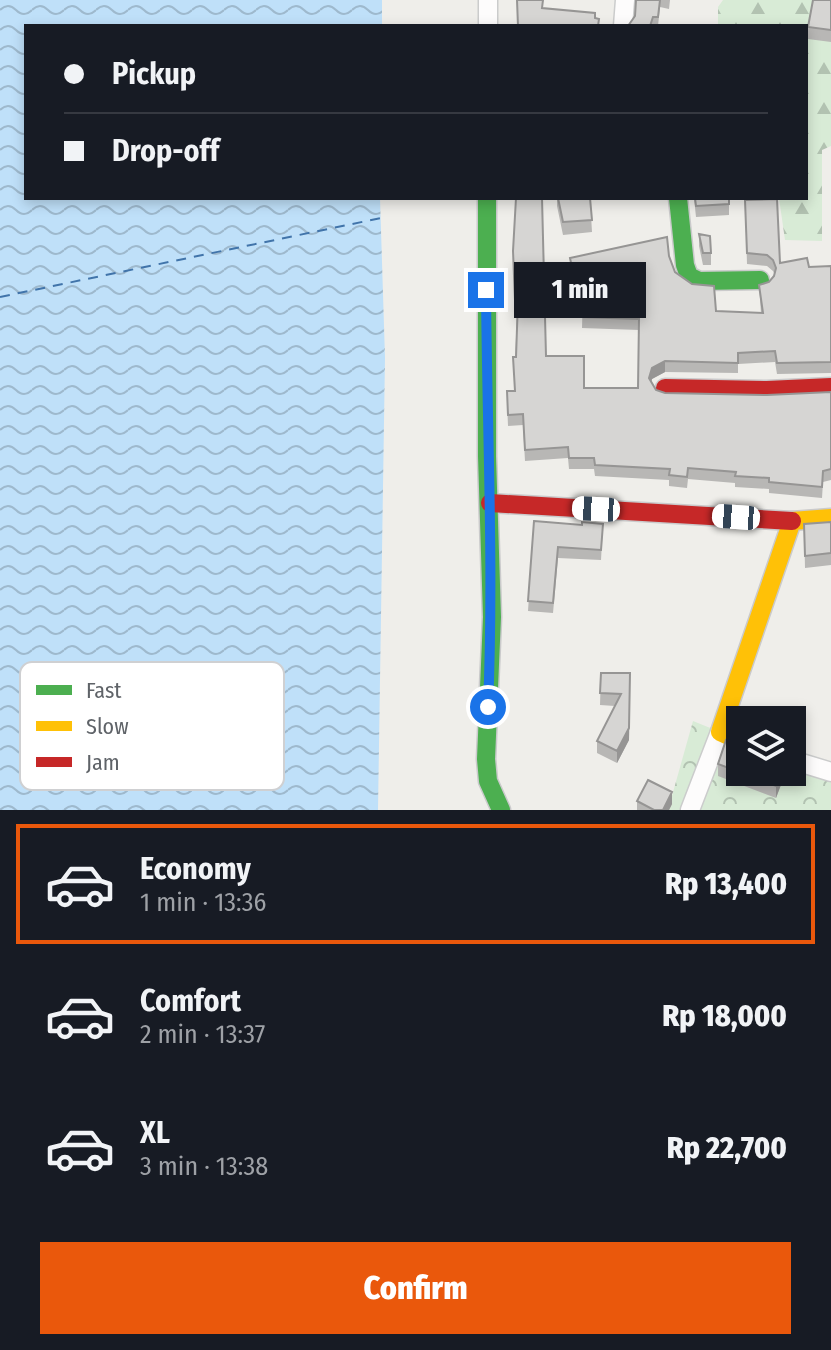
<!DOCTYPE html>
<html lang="en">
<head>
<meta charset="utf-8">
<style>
  :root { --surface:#171b24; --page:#20242c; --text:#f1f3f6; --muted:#9ea1a6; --line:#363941; --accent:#ea580c }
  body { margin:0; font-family:"Fira Sans Condensed",sans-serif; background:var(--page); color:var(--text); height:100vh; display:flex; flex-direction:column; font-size:30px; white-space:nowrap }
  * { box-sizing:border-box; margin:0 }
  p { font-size:26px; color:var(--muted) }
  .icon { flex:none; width:44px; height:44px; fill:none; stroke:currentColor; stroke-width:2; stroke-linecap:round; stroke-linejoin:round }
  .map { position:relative; height:810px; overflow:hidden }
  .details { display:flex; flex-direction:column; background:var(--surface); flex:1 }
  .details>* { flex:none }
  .banner { position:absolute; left:24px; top:24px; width:784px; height:176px; border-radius:0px; box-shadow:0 4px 12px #0003; display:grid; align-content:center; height:176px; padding:0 40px; background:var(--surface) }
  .controls { position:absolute; left:726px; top:706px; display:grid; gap:16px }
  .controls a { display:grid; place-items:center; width:80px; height:80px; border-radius:0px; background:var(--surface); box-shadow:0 4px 12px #0003; font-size:40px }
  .end { position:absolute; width:36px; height:36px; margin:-18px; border:10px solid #1a73e8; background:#fff; box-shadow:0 0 0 4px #fff }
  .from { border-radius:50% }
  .bubble { position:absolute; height:56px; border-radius:0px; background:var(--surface); box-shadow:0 4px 12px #0003; font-size:26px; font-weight:800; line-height:56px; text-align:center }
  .car { position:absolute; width:24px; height:48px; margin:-24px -12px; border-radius:10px; box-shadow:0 0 6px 2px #0007; background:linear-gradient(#fff 24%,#345 0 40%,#fff 0 76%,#345 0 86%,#fff 0) }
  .banner b { display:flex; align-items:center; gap:28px; height:76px; font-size:30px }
  .banner b+b { border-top:2px solid var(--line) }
  .banner i { width:20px; height:20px; background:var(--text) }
  ul { padding:14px 0 0; list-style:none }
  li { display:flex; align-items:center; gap:24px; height:120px; margin:0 16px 12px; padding:0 24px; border:4px solid transparent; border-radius:0px }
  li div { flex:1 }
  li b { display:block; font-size:30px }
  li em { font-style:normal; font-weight:800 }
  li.active { border-color:var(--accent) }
  li>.icon { width:72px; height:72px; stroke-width:1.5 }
  .action { display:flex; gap:16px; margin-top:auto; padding:16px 40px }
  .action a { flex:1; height:92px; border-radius:0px; background:var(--accent); color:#fff; font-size:32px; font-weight:800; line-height:92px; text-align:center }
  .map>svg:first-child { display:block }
  .forest { fill:url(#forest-firs) }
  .park { fill:url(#park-crowns) }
  .water { fill:url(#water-waves) }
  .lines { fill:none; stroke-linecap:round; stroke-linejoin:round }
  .ferry { stroke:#4174aa; stroke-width:2; stroke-dasharray:10 8; stroke-linecap:butt }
  .street-casing { stroke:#cbcccc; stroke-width:21 }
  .fast-casing { stroke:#cacacb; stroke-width:21 }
  .slow-casing { stroke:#cacacb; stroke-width:21 }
  .jam-casing { stroke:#cacacb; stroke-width:21 }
  .street { stroke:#fdfcfc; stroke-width:18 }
  .fast { stroke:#4caf50; stroke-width:18 }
  .slow { stroke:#ffc107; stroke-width:18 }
  .jam { stroke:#c62828; stroke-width:18 }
  .wall { fill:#b8b7b5 }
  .shaded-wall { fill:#969594 }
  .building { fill:#d6d5d3; stroke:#969594; stroke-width:2 }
  .route { stroke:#1a73e8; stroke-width:10 }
  .key { fill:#fff; stroke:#cfd0d2; stroke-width:2 }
  .key-label { font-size:22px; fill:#5f6368 }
</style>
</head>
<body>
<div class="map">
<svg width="831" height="810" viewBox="0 0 831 810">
  <defs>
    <pattern id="forest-firs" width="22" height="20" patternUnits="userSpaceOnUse" patternTransform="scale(2)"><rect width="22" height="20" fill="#d8ebd6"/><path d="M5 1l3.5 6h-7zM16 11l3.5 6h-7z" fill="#b2c2b1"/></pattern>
    <pattern id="park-crowns" width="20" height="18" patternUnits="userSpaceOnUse" patternTransform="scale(2)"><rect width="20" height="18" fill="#d8ebd6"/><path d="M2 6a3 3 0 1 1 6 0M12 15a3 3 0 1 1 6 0" fill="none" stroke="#b2c2b1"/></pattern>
    <pattern id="water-waves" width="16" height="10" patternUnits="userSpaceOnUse" patternTransform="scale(2)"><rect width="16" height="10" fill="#bfe0f9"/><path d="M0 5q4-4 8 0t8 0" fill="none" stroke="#9eb9cd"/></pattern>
  </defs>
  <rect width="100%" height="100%" fill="#efeeea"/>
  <path class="forest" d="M723 0H831V146L822 150V241L785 240 779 198H806V26H718V7Z"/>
  <path class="park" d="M693 721 740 740V772H792V762L831 778V810H668Z"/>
  <path class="water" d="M0 0H382V26H26V198H380L385 358 378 810H0Z"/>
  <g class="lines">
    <path class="ferry" d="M0 297 381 218"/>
    <g class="street-casing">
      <path id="street" d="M488 26V0
        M623 26 625 0
        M792 760 831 772
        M690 810 720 732"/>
    </g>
    <g class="fast-casing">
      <path id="fast" d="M487 198V456L492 617 486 759 488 781 501 810
        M678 198 685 265 689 276 699 281 760 280"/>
    </g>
    <g class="slow-casing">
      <path id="slow" d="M740 741 720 732 792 521 831 518"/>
    </g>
    <g class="jam-casing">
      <path id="jam" d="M665 388 767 390 831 387
        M490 503 792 521"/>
    </g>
    <use href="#street" class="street"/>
    <use href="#fast" class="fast"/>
    <use href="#slow" class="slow"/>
    <use href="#jam" class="jam"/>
  </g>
  <path class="wall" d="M636 0H670L669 9 660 7 658 26H628L635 16Z
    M831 0V42L808 39V27Z
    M557 198H590L592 232 563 235 557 206Z
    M694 198H729V215L696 217Z
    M745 200 780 263 809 267 831 266V373L777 374 775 362 738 364V373L665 372 652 379 651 381 656 390 665 393 767 395 831 392V480L823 482 822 498 769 493V489L735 487V483L688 479 687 488 669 486V480L595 476 594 469H569L568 458 525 461 523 425 508 426 507 402 514 391 517 311H515L513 251 516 215 546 356 584 388H638L639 330 582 328 583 291 575 293 570 268V258L669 256 675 272 716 311 761 313 759 285 769 282 775 275 773 271 767 266 747 264Z
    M699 234 711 253V265H703L699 246Z
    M534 521 582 525 603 524 601 560 558 558 553 613 528 611Z
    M831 522V565L805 568 804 524Z
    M601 673H630L629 740 617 763 597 753V741L615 706 600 705Z
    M718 764 785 772V774L776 798 718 776Z
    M637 801 672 804 669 810H637Z"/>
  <path class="shaded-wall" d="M665 361V372L652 379 649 388V378L652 368Z
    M630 673 629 740 617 763V751Z
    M781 772H785V774L776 798V786Z
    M672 792V804L669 810H663Z"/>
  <path class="building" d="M517 0H543L542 8 595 13V18L599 19 598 26H518Z
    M636 0H660L658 17H653L650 26H628L635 16Z
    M813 0H831V30L808 27Z
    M516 198H542L546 356H584V388H638L639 319 582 317 583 280 575 282 570 258 667 237 669 256 675 272 692 284 714 286 716 311 763 313 759 285 769 282 774 276 776 268 773 260 767 255 747 253 745 200 777 199 780 263 807 258 809 267 831 266V362L777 363 775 351 738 353V363L665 361 652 368 649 378 656 390 665 393 767 395 831 392V469L823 471 822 487 769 482V478L735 476 736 472 688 468 687 477 669 475 670 469 595 465 594 458H569L568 447 525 450 523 414 508 415 507 391H515L513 357H516L518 300H515L513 251Z
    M558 198H590L592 220 563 222Z
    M695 198H729V204L696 206Z
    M699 234 710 236 711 253H703Z
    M534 521 582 525V522L603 524 601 550 558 547 553 603 528 601Z
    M831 522V553L805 556 804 524Z
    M601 673H630L629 728 617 751 597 741 621 694 600 693Z
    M726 740 740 745V772H781L776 786 718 764Z
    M648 780 672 792 663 810H654L637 801Z"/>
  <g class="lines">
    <path class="route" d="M486 290C487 429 494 568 488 707"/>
  </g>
  <rect x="20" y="662" width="264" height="128" rx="12" class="key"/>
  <rect x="36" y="685" width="36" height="10" fill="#4caf50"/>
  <rect x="36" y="721" width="36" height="10" fill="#ffc107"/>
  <rect x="36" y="757" width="36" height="10" fill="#c62828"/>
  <g class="key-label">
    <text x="86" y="698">Fast</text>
    <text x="86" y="734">Slow</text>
    <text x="86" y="770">Jam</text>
  </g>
</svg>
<div class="controls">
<a><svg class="icon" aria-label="layers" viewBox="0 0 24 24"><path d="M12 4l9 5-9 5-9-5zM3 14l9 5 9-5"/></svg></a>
</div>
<i class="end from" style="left:488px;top:707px"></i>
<i class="end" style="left:486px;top:290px"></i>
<div class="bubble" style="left:514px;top:262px;width:132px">1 min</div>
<i class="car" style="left:596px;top:509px;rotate:273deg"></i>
<i class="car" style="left:736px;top:517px;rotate:274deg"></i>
<div class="banner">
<b><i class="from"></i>Pickup</b>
<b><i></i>Drop-off</b>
</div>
</div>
<section class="details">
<ul>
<li class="active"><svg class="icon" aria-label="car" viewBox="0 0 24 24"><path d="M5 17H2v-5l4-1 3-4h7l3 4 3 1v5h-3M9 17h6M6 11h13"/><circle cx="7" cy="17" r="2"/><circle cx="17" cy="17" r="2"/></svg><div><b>Economy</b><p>1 min · 13:36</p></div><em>Rp 13,400</em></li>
<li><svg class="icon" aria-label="car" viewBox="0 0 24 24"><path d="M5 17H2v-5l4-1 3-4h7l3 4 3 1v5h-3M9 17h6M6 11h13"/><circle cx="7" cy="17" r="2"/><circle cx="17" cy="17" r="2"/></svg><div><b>Comfort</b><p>2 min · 13:37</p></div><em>Rp 18,000</em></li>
<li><svg class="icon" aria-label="car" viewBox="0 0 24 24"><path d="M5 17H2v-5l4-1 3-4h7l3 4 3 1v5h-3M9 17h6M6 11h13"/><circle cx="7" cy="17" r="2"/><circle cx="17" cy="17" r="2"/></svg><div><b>XL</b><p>3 min · 13:38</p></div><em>Rp 22,700</em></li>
</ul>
<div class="action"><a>Confirm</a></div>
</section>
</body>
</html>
